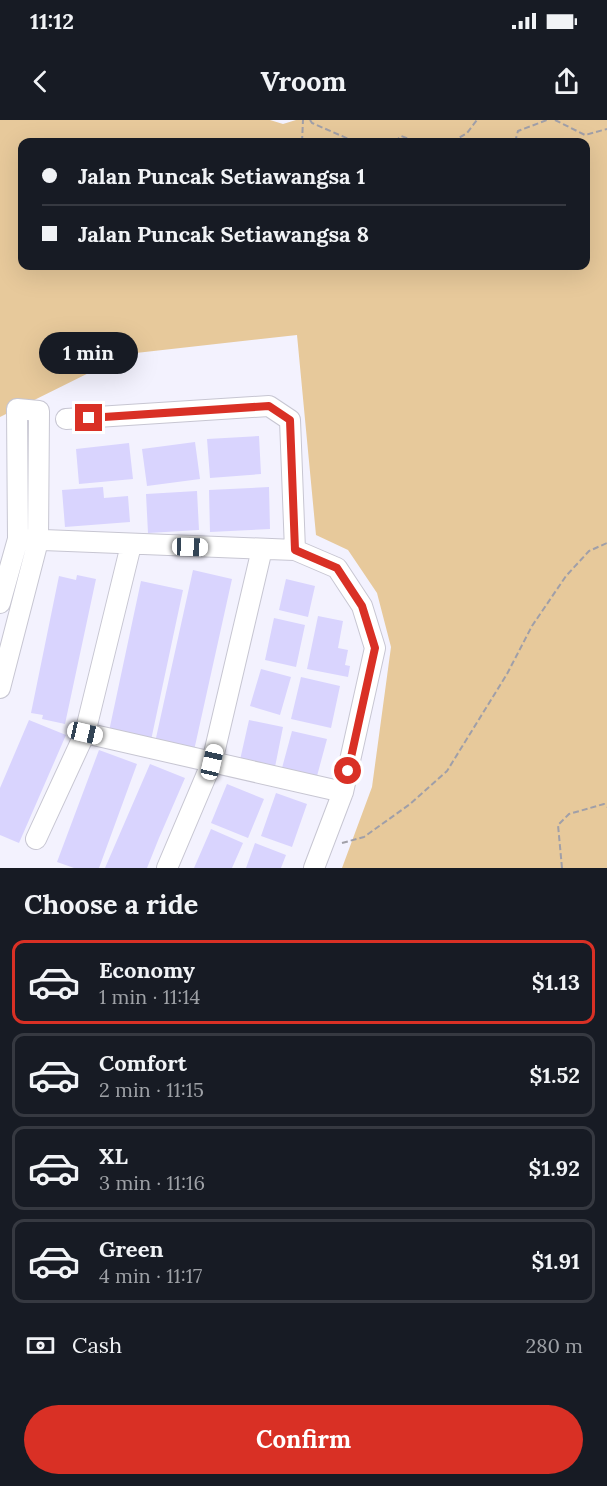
<!DOCTYPE html>
<html lang="en">
<head>
<meta charset="utf-8">
<style>
  :root { --surface:#171b24; --page:#20242c; --text:#f1f3f6; --muted:#9ea1a6; --line:#363941; --accent:#d93025 }
  body { margin:0; font-family:Lora,serif; background:var(--page); color:var(--text); height:100vh; display:flex; flex-direction:column; font-size:22px; white-space:nowrap }
  * { box-sizing:border-box; margin:0 }
  p { font-size:20px; color:var(--muted) }
  .icon { flex:none; width:33px; height:33px; fill:none; stroke:currentColor; stroke-width:2; stroke-linecap:round; stroke-linejoin:round }
  .map { position:relative; height:748px; overflow:hidden }
  .sheet { display:flex; flex-direction:column; background:var(--surface); flex:1 }
  .sheet>* { flex:none }
  .hud { position:absolute; left:18px; top:18px; width:572px; height:132px; border-radius:12px; box-shadow:0 6px 24px #0002; display:grid; align-content:center; height:132px; padding:0 24px; background:var(--surface) }
  .end { position:absolute; width:27px; height:27px; margin:-14px; border:8px solid #d93025; background:#fff; box-shadow:0 0 0 3px #fff }
  .from { border-radius:50% }
  .bubble { position:absolute; height:42px; border-radius:21px; background:var(--surface); box-shadow:0 6px 24px #0002; font-size:20px; font-weight:800; line-height:42px; text-align:center }
  .car { position:absolute; width:18px; height:36px; margin:-18px -9px; border-radius:8px; box-shadow:0 0 4px 2px #0007; background:linear-gradient(#fff 24%,#345 0 40%,#fff 0 76%,#345 0 86%,#fff 0) }
  .hud b { display:flex; align-items:center; gap:21px; height:57px; font-size:22px }
  .hud b+b { border-top:2px solid var(--line) }
  .hud i { width:15px; height:15px; background:var(--text) }
  ul { padding:0; list-style:none }
  li { display:flex; align-items:center; gap:18px; height:84px; margin:0 12px 9px; padding:0 12px; border:3px solid var(--line); border-radius:12px }
  li div { flex:1 }
  li b { display:block; font-size:22px }
  li em { font-style:normal; font-weight:800 }
  li.on { border-color:var(--accent) }
  li>.icon { width:54px; height:54px; stroke-width:1.5 }
  h2 { padding:0 24px; font-size:27px; line-height:72px }
  .pay { display:flex; align-items:center; gap:15px; height:66px; padding:0 24px; font-size:22px }
  .pay p { margin-inline-start:auto }
  .primary-button { display:flex; gap:12px; margin-top:auto; padding:12px 24px }
  .primary-button a { flex:1; height:69px; border-radius:36px; background:var(--accent); color:#fff; font-size:24px; font-weight:800; line-height:69px; text-align:center }
  .status { display:flex; justify-content:space-between; align-items:center; height:42px; padding:0 30px; background:var(--surface); direction:ltr }
  .status svg { height:16px; fill:currentColor }
  header { display:flex; justify-content:space-between; align-items:center; height:78px; padding:0 24px; background:var(--surface); font-size:27px; font-weight:800 }
  .map>svg:first-child { display:block }
  .green { fill:#e7c99b; fill-rule:evenodd }
  .building { fill:#d9d4fe }
  .lines { fill:none; stroke-linecap:round; stroke-linejoin:round }
  .minor-casing { stroke:#c7c6d2; stroke-width:22 }
  .path { stroke:#a09fa8; stroke-width:2; stroke-dasharray:6 3; stroke-linecap:butt }
  .minor { stroke:#fff; stroke-width:20 }
  .route { stroke:#d93025; stroke-width:8 }
</style>
</head>
<body>
<div class="status"><b>11:12</b><svg viewBox="0 0 49 12"><path d="M0 12V9h3v3zM5 12V6h3v6zM10 12V3h3v9zM15 12V0h3v12zM26 1h20v11H26zM47 4h2v5h-2z"/></svg></div>
<header><svg class="icon" aria-label="back" viewBox="0 0 24 24"><path d="M15 5l-7 7 7 7"/></svg>Vroom<svg class="icon" aria-label="share" viewBox="0 0 24 24"><path d="M12 15V3M7 8l5-5 5 5M5 13v7h14v-7"/></svg></header>
<div class="map">
<svg width="607" height="748" viewBox="0 0 607 748">
  <rect width="100%" height="100%" fill="#f3f2fe"/>
  <path class="green" d="M0 0H270L283 4 296 0H607V748H342L372 667 391 527 377 473 348 430 316 415 297 215 127 234 0 297ZM22 22H585V146H22Z"/>
  <path class="building" d="M259 316 261 354 210 358 207 319Z
    M195 322 200 359 147 366 142 329Z
    M129 323 133 359 79 364 76 329Z
    M103 367 104 378 128 376 130 402 65 407 62 370Z
    M269 367 270 409 210 412 209 370Z
    M197 371 199 410 148 413 146 374Z
    M193 450 232 459 193 635 154 627Z
    M77 455 96 459 65 604 42 599 43 595 31 593 59 456 76 460Z
    M286 459 315 466 308 497 279 490Z
    M141 461 183 470 150 625 108 616Z
    M318 496 343 501 338 528 348 530 345 545 350 546 348 557 307 549Z
    M274 498 305 505 296 547 265 540Z
    M261 549 291 557 280 595 250 586Z
    M301 557 340 566 331 608 291 599Z
    M29 600 66 615 19 723 0 715V668Z
    M249 600 283 607 275 647 240 640Z
    M292 611 327 619 317 656 282 648Z
    M99 630 137 644 99 748H74L57 742Z
    M150 644 185 658 159 718 147 748H105Z
    M227 664 264 679 248 718 211 703Z
    M276 673 307 684 292 727 261 716Z
    M211 709 243 723 232 748H194Z
    M255 723 286 735 281 748H246Z"/>
  <g class="lines">
    <g class="minor-casing">
      <path id="minor" d="M66 299 269 286 290 300 295 430
        M18 419 295 430 337 448 362 486 375 528 343 672 314 748
        M0 483 18 419 17 289 39 291 38 421 0 568
        M85 613 343 672
        M36 719 85 613 131 425
        M167 748 212 642 262 429"/>
    </g>
    <path class="path" d="M310 0 312 3 351 20 349 22
      M555 0 585 15 607 9
      M302 22 303 0
      M395 22 401 16 417 22
      M437 22H440
      M452 22 467 13 477 0
      M515 22 518 11 547 0
      M342 723 364 717 410 684 447 651 507 554 532 506 566 456 589 431 607 423
      M562 748 558 705 569 694 604 684 607 687"/>
    <use href="#minor" class="minor"/>
  </g>
  <g class="lines">
    <path class="route" d="M89 298 269 286 290 300 295 430 337 448 362 486 375 528 348 651"/>
  </g>
</svg>
<i class="end from" style="left:348px;top:651px"></i>
<i class="end" style="left:89px;top:298px"></i>
<div class="bubble" style="left:39px;top:212px;width:99px">1 min</div>
<i class="car" style="left:190px;top:427px;rotate:92deg"></i>
<i class="car" style="left:85px;top:613px;rotate:103deg"></i>
<i class="car" style="left:212px;top:642px;rotate:13deg"></i>
<div class="hud">
<b><i class="from"></i>Jalan Puncak Setiawangsa 1</b>
<b><i></i>Jalan Puncak Setiawangsa 8</b>
</div>
</div>
<section class="sheet">
<h2>Choose a ride</h2>
<ul>
<li class="on"><svg class="icon" aria-label="car" viewBox="0 0 24 24"><path d="M5 17H2v-5l4-1 3-4h7l3 4 3 1v5h-3M9 17h6M6 11h13"/><circle cx="7" cy="17" r="2"/><circle cx="17" cy="17" r="2"/></svg><div><b>Economy</b><p>1 min · 11:14</p></div><em>$1.13</em></li>
<li><svg class="icon" aria-label="car" viewBox="0 0 24 24"><path d="M5 17H2v-5l4-1 3-4h7l3 4 3 1v5h-3M9 17h6M6 11h13"/><circle cx="7" cy="17" r="2"/><circle cx="17" cy="17" r="2"/></svg><div><b>Comfort</b><p>2 min · 11:15</p></div><em>$1.52</em></li>
<li><svg class="icon" aria-label="car" viewBox="0 0 24 24"><path d="M5 17H2v-5l4-1 3-4h7l3 4 3 1v5h-3M9 17h6M6 11h13"/><circle cx="7" cy="17" r="2"/><circle cx="17" cy="17" r="2"/></svg><div><b>XL</b><p>3 min · 11:16</p></div><em>$1.92</em></li>
<li><svg class="icon" aria-label="car" viewBox="0 0 24 24"><path d="M5 17H2v-5l4-1 3-4h7l3 4 3 1v5h-3M9 17h6M6 11h13"/><circle cx="7" cy="17" r="2"/><circle cx="17" cy="17" r="2"/></svg><div><b>Green</b><p>4 min · 11:17</p></div><em>$1.91</em></li>
</ul>
<div class="pay"><svg class="icon" aria-label="cash" viewBox="0 0 24 24"><path d="M3 7h18v10H3z"/><circle cx="12" cy="12" r="2"/></svg>Cash<p>280 m</p></div>
<div class="primary-button"><a>Confirm</a></div>
</section>
</body>
</html>
